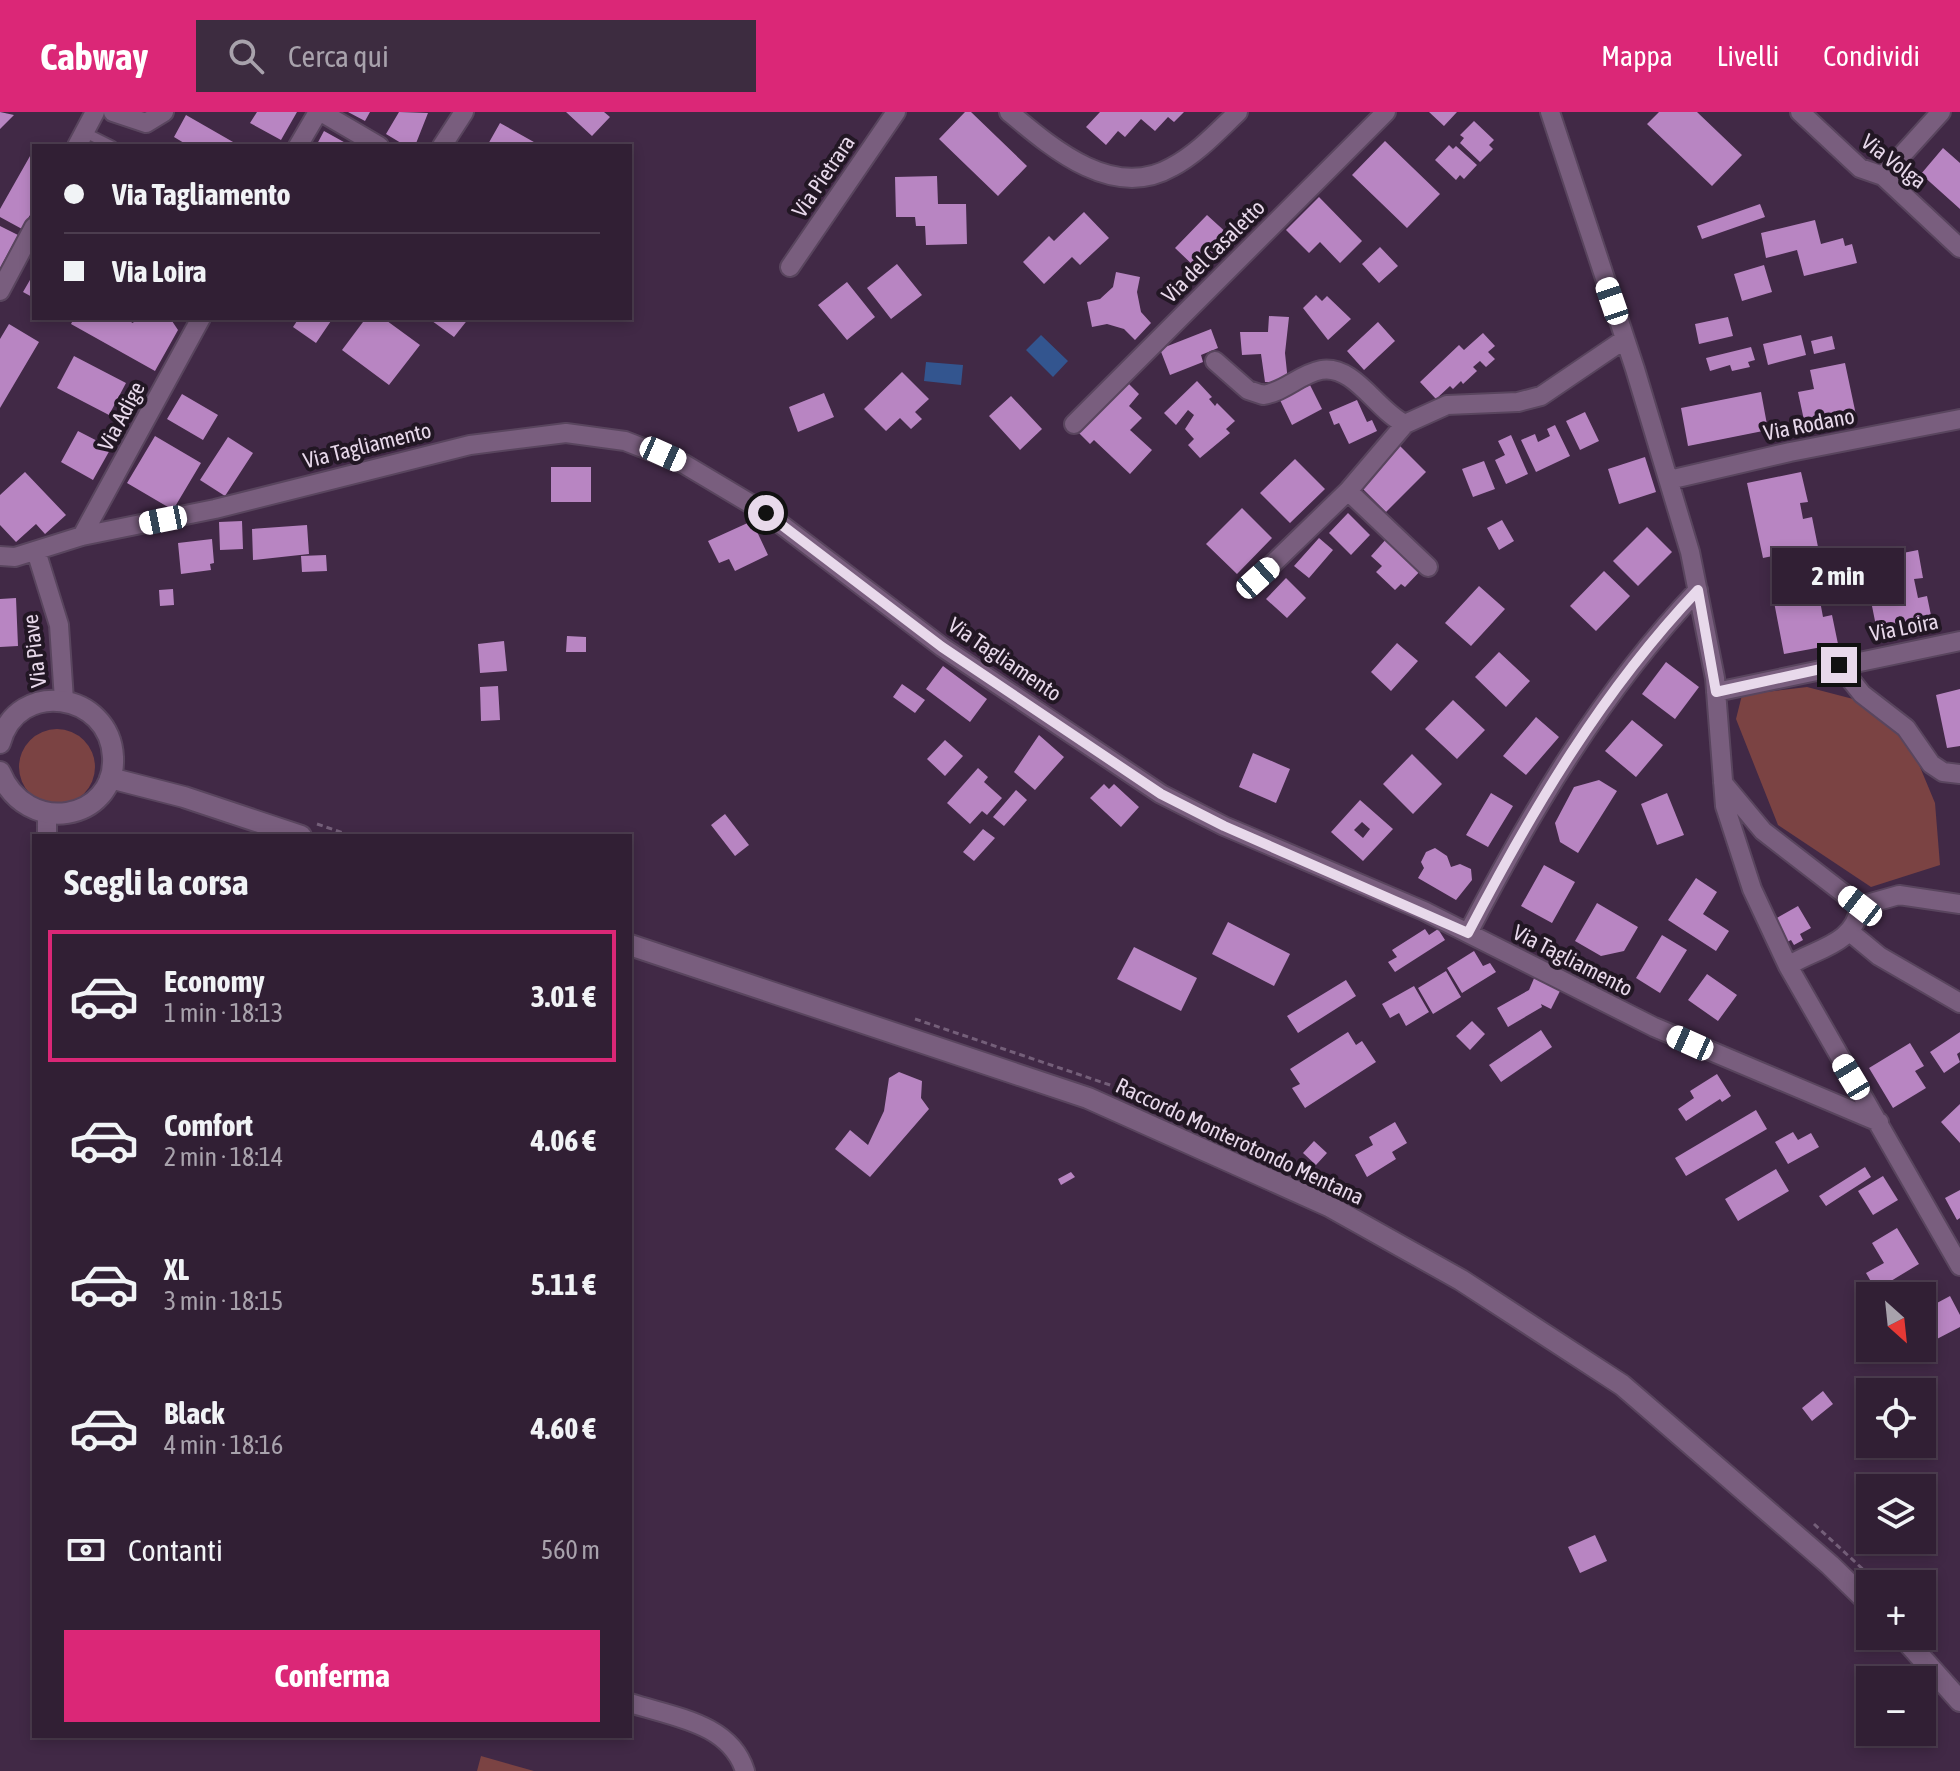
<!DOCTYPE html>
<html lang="it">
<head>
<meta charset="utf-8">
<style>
  :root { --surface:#311f34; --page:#3d2c40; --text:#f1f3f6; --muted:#a8a2ac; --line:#4c3d4f; --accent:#db2777 }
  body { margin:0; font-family:"Asap Condensed",sans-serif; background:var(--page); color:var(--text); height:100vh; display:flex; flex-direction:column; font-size:30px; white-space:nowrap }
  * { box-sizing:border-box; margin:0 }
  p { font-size:26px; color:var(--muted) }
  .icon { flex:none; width:44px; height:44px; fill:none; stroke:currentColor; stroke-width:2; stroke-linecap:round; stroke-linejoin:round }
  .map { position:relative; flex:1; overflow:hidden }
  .drawer { position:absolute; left:32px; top:722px; width:600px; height:904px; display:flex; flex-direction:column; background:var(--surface); border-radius:0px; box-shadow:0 4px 12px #0003,0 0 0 2px var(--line) }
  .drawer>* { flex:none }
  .guide { position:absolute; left:32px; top:32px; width:600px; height:176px; border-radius:0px; box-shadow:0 4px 12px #0003,0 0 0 2px var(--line); display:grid; align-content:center; height:176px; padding:0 32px; background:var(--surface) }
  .needle { width:52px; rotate:153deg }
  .tools { position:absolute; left:1856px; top:1170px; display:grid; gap:16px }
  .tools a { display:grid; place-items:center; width:80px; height:80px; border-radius:0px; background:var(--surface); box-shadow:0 4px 12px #0003,0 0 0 2px var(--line); font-size:40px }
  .end { position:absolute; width:36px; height:36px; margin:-18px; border:10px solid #e8d9eb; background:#111; box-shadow:0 0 0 4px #111 }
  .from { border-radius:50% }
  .bubble { position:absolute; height:56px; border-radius:0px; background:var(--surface); box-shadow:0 4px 12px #0003,0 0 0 2px var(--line); font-size:26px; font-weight:700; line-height:56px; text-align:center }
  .car { position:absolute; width:24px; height:48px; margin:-24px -12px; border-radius:10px; box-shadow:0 0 6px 2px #0007; background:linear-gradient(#fff 24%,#345 0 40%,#fff 0 76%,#345 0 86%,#fff 0) }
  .guide b { display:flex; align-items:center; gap:28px; height:76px; font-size:30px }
  .guide b+b { border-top:2px solid var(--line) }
  .guide i { width:20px; height:20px; background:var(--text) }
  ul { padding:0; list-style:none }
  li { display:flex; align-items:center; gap:24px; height:132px; margin:0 16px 12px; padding:0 16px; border:4px solid transparent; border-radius:0px }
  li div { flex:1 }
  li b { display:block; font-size:30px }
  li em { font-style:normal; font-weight:700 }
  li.selected { border-color:var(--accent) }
  li>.icon { width:72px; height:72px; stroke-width:1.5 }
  h2 { padding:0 32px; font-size:36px; line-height:96px }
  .pay { display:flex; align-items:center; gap:20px; height:88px; padding:0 32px; font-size:30px }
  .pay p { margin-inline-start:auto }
  .button { display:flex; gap:16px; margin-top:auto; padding:16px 32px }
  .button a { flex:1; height:92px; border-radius:0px; background:var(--accent); color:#fff; font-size:32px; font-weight:700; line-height:92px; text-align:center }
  header { display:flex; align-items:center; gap:48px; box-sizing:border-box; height:112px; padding:0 40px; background:var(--accent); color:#fff }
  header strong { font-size:38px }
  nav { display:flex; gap:44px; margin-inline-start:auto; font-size:28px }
  .search { width:560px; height:72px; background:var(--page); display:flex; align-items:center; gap:20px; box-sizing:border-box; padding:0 28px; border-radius:0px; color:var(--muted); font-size:30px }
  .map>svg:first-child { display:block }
  .green { fill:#7b4343 }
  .water { fill:#33558f }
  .building { fill:#b885c2; fill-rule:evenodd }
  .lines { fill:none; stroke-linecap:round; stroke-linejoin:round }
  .lane-casing { stroke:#59455e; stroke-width:13 }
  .street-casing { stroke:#59455e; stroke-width:22 }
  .secondary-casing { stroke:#59455e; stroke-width:24 }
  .path { stroke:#745f79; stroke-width:3; stroke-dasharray:6 4; stroke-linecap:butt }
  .lane { stroke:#795e7e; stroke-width:9 }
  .street { stroke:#795e7e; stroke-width:18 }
  .secondary { stroke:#795e7e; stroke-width:20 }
  .route { stroke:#e8d9eb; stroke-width:10 }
  .labels { text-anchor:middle; stroke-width:8; stroke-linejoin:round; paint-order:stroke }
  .street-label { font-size:22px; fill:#e8d9eb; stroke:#221724 }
</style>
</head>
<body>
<header>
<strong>Cabway</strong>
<div class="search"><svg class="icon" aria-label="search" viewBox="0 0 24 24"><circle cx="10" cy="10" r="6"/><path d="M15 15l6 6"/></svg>Cerca qui</div>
<nav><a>Mappa</a><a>Livelli</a><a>Condividi</a></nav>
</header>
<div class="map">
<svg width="1960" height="1659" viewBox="0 0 1960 1659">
  <rect width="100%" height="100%" fill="#412946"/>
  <path class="green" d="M1807 575 1857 588 1910 631 1935 691 1940 753 1871 775 1778 713 1736 607 1742 583Z
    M19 655a38 38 0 1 1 76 0a38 38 0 1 1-76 0Z
    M481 1644 534 1659H477Z"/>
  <path class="water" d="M1041 223 1068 249 1053 265 1026 238Z
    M926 250 963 253 961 273 924 269Z"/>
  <path class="building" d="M0 0 14 3 0 17Z
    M257 0H297L281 28 250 11Z
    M348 0H370L365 9Z
    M399 0 428 1 415 34H406L386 22Z
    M566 0H604L610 5 592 24Z
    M965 0H971L1027 54 998 84 939 27Z
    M1100 0H1184L1174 10 1168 5 1155 19 1141 7 1125 25 1118 19 1106 33 1086 15Z
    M1429 0H1457L1444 14Z
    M1659 0H1697L1742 43 1712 74 1647 12Z
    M186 3 240 34H189L174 25Z
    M1474 9 1494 28 1489 33 1493 37 1480 50 1460 31 1464 26 1460 23Z
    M500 11 541 34H487Z
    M324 19 351 34H316Z
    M1385 29 1440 82 1407 116 1352 63Z
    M1449 33 1453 37 1456 34 1477 53 1464 67 1460 63 1456 68 1435 48Z
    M1943 36 1960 51V97L1921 62Z
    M34 37V96L22 117 0 105V97Z
    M937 64 938 92H966L967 132 926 133 925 114H916L915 105H896L895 65Z
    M1319 85 1362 129 1340 151 1320 130 1309 141 1286 118Z
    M1760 92 1765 105 1702 127 1697 114Z
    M1084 100 1109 126 1080 153 1072 145 1044 172 1023 150 1049 124 1054 129Z
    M1207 103 1229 123 1197 157 1175 136Z
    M1815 108 1821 132 1843 126 1845 134 1852 132 1857 151 1804 164 1797 138 1766 146 1761 121Z
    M0 114 18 123 0 156Z
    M1380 135 1398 154 1379 171 1362 152Z
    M897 152 922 183 891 207 867 176Z
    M1764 153 1772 180 1742 189 1734 162Z
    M1116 160 1140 165 1137 180 1141 200 1151 211 1135 228 1124 217 1107 212 1092 215 1087 190 1100 187 1113 175Z
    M34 161V186L23 180Z
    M847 170 875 205 847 228 818 193Z
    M1316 183 1322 189 1327 184 1351 207 1328 228 1303 196Z
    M1269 204 1289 205 1285 241 1288 270H1265L1261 242 1242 243 1240 220H1268Z
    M1728 205 1733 224 1699 232 1695 212Z
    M74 206H123L133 211 136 206H170L178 218 155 259 71 212Z
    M293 206H333L316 231 293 215 297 209Z
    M366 206H383L420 233 389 273 342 238Z
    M428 206H469L454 225Z
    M1378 210 1395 229 1364 258 1347 239Z
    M9 212 39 230 0 296V227Z
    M1211 217 1218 236 1201 243 1203 250 1170 263 1160 237Z
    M1483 221 1495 234 1488 240 1495 247 1486 255 1480 249 1473 255 1477 259 1463 272 1461 269 1453 277 1450 274 1436 287 1420 270 1459 233 1464 238Z
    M1801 223 1806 243 1768 253 1763 232Z
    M1832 224 1835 237 1814 242 1811 229Z
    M1751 235 1755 248 1748 250 1750 255 1732 259 1730 253 1710 259 1706 246Z
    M74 244 126 271 109 303 57 276Z
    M1845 251 1856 303 1805 313 1798 280 1814 277 1810 258Z
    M902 260 929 287 915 300 922 307 911 317 900 306 886 319 864 297Z
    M1197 269 1212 285 1209 287 1215 294 1217 291 1235 309 1226 317 1230 321 1200 346 1188 333 1194 327 1185 317 1194 303 1188 298 1176 313 1164 301Z
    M1127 270 1139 282 1129 294 1142 306 1130 318 1152 338 1130 362 1094 328 1090 332 1079 321Z
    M1310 273 1322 297 1292 313 1280 288Z
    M1761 280 1768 318 1688 334 1681 296Z
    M824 281 834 305 798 320 789 295Z
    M182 282 218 303 203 328 167 307Z
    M1011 284 1042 317 1020 338 989 304Z
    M1357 288 1367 310 1372 308 1377 319 1349 332 1339 311 1334 313 1329 300Z
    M1585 300 1599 329 1580 338 1566 309Z
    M1555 313 1570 344 1536 360 1521 328 1535 322 1538 330 1550 324 1547 317Z
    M78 319 111 336 93 368 61 350Z
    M1511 323 1528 362 1506 372 1495 348 1505 343 1498 329Z
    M155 324 201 351 173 398 127 371Z
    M228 325 253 341 225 384 200 368Z
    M1400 334 1426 360 1386 400 1363 377Z
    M1645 345 1656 380 1619 392 1608 357Z
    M1295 347 1325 377 1290 411 1260 381Z
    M1484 349 1495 377 1473 385 1462 357Z
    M551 355H591V390H551Z
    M25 360 66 403 45 422 36 412 16 430 0 413V383Z
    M1801 360 1808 390 1800 391 1803 407 1812 405 1818 435 1763 446 1747 371Z
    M1242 396 1272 426 1237 462 1206 432Z
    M1348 401 1370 423 1351 443 1329 421Z
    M1502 408 1514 429 1499 438 1487 416Z
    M242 409 243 437 220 438 219 410Z
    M752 409 768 443 735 459 729 447 719 451 708 429Z
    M307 413 309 442 253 448 252 417Z
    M1647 415 1672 440 1638 474 1613 449Z
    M1388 425 1423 456 1405 475 1401 472 1395 478 1376 460 1382 454 1371 444Z
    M1319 426 1333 438 1309 466 1294 454Z
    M212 427 214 451 210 452 211 458 181 462 178 431Z
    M1918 438 1923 466 1914 467 1918 486 1927 484 1933 513 1878 524 1863 449Z
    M326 443 327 459 302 460 301 444Z
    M1604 459 1630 484 1596 519 1570 494Z
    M1823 459 1828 487 1820 489 1823 505 1832 503 1838 532 1784 542 1770 469Z
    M1286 466 1306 486 1287 506 1266 487Z
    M1479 474 1505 497 1471 534 1445 511Z
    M173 477 174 493 160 494 159 478Z
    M16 486 18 534 0 535V487Z
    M567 524 586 525V540H566Z
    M504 529 507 559 480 561 478 532Z
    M1397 531 1418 549 1391 579 1371 560Z
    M1499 540 1530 569 1506 595 1475 565Z
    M1666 550 1699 575 1675 607 1642 582Z
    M943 554 987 587 970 610 926 577Z
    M902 572 925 588 915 601 893 585Z
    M498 574 500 608 481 609 480 575Z
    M1960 577V634L1947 636 1936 583Z
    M1453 588 1485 618 1457 647 1425 617Z
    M1536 605 1559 625 1526 663 1503 644Z
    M1632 608 1663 633 1636 665 1605 639Z
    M1039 623 1064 645 1035 678 1014 660Z
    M945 628 963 644 945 664 927 647Z
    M1253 641 1290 657 1276 691 1239 675Z
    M1412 642 1442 672 1413 702 1383 672Z
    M978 656 988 665 984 670 1002 686 987 703 982 699 970 712 947 691Z
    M1599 668 1617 679 1578 741 1560 730 1555 711 1574 675Z
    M1104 672 1109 677 1114 672 1139 695 1121 715 1090 686Z
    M1016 678 1027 688 1004 714 993 705Z
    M1491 681 1513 694 1488 735 1466 723Z
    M1667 681 1684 723 1657 733 1641 692Z
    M1360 688 1393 717 1363 749 1331 720ZM1362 710 1370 717 1363 726 1354 718Z
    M725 702 749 733 735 744 711 713Z
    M983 717 995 726 974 749 963 740Z
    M1435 736 1447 744 1451 755 1460 752 1471 757 1472 768 1456 788 1418 766 1424 756 1421 750 1426 740Z
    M1544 753 1575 770 1552 811 1521 794Z
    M1696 766 1717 780 1703 802 1729 819 1716 839 1668 808Z
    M1597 791 1638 815 1624 839 1601 844 1575 829Z
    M1798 794 1811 816 1800 822 1803 828 1794 833 1791 828 1787 830 1775 807Z
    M1228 810 1290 842 1274 874 1212 842Z
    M1425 817 1429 823 1438 817 1445 828 1395 860 1388 850 1397 845 1392 838Z
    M1662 823 1687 838 1660 881 1636 866Z
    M1134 835 1197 866 1181 899 1117 867Z
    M1474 839 1483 854 1490 851 1496 860 1462 881 1447 856Z
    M1446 859 1461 885 1433 902 1418 876Z
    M1707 862 1737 883 1718 909 1688 888Z
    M1535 864 1561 877 1551 897 1541 892 1542 895 1508 915 1497 896 1529 878Z
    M1346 868 1356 884 1298 921 1287 904Z
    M1414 874 1429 900 1406 914 1399 901 1390 906 1382 892Z
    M1472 909 1485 922 1470 938 1456 924Z
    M1541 918 1552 935 1501 970 1489 953Z
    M1348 920 1356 933 1362 929 1376 950 1305 996 1292 976 1300 972 1290 957Z
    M1960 920V940L1957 942 1960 950 1944 961 1930 940Z
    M1910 931 1924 954 1915 959 1926 976 1893 996 1869 956Z
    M899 960 922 969 921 986 929 997 870 1065 835 1037 850 1018 868 1033 884 999 889 966Z
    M1717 962 1731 984 1722 990 1720 987 1686 1009 1678 997 1694 986 1690 979Z
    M1960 992V1031L1941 1010Z
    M1756 998 1767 1017 1686 1064 1675 1046Z
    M1395 1010 1407 1031 1392 1040 1396 1047 1367 1065 1355 1043 1373 1033 1369 1025Z
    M1793 1020 1798 1028 1811 1021 1819 1035 1788 1052 1775 1030Z
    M1314 1029 1327 1041 1316 1053 1303 1041Z
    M1865 1055 1871 1065 1826 1094 1819 1084Z
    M1776 1057 1789 1079 1738 1109 1725 1087Z
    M1071 1060 1075 1065 1061 1073 1058 1067Z
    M1883 1064 1898 1088 1873 1103 1858 1079Z
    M1960 1078V1106L1957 1108 1945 1086Z
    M1897 1116 1919 1152 1876 1178 1866 1161 1884 1151 1872 1131Z
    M1950 1184 1960 1203V1215L1933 1229 1922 1208V1199Z
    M1873 1236H1901L1905 1242 1894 1251 1888 1243 1882 1248Z
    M1823 1279 1833 1292 1812 1309 1802 1296Z
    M1595 1423 1607 1449 1580 1461 1568 1435Z"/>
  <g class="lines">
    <g class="lane-casing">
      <path id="lane" d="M84 20 112 34"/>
    </g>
    <g class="street-casing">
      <path id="street" d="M113 0 146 11 164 0
        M321 0 379 34
        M1009 0C1052 36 1113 89 1172 55 1197 42 1218 19 1238 0
        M1550 0 1635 257 1690 440 1715 566 1725 694 1752 777 1788 854 1960 1154
        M1800 0 1860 56 1883 64 1960 136
        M77 34 95 0
        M298 34 318 0
        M442 34 464 0
        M1883 64 1941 0
        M790 155 896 0
        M0 179 34 115
        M1215 249 1248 278 1263 283C1284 280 1300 262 1321 258 1354 252 1377 299 1405 312L1447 293 1518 290 1541 284 1625 227
        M1074 312 1386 0
        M1405 312 1348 379 1428 455
        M1669 368 1790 340 1960 307
        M82 424 201 206
        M36 439 59 513 64 588
        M0 444 15 445 82 424 215 397 470 333 566 321 625 329 684 352 766 401 942 535 1161 682 1224 714 1424 799 1654 915 1879 1010
        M1258 466 1348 379
        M1839 553 1862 582 1906 616 1931 652 1943 660 1960 662
        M1716 580 1960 529
        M1723 671 1763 719 1860 794
        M47 724V703
        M1860 794 1899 783 1960 792
        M1850 820 1879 844 1960 891
        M1468 821C1532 698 1602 579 1698 478
        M1788 854C1816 836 1855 833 1860 794
        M630 1591C673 1605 730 1611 745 1659"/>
    </g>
    <g class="secondary-casing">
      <path id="secondary" d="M0 631C17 566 110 580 113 645 116 709 26 725 0 660
        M110 666 184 685 301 724
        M630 833 1088 986 1329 1094 1461 1168 1622 1273 1830 1453 1870 1492
        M1902 1524 1960 1589"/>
    </g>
    <path class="path" d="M37 571 43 557
      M317 712 352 724
      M915 907 1116 975 1313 1064
      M1814 1412 1867 1461"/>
    <use href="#lane" class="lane"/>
    <use href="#street" class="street"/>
    <use href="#secondary" class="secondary"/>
  </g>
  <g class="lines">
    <path class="route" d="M766 401 942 535 1161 682 1224 714 1468 821C1532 698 1602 579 1698 478L1716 580 1839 553"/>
  </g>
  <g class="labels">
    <g class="street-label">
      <text transform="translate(1894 49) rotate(37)" y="8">Via Volga</text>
      <text transform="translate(823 64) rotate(-56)" y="8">Via Pietrara</text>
      <text transform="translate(1213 139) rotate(-45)" y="8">Via del Casaletto</text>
      <text transform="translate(121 304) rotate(-62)" y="8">Via Adige</text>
      <text transform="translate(1809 312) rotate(-11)" y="8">Via Rodano</text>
      <text transform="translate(367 333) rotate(-14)" y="8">Via Tagliamento</text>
      <text transform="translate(1904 515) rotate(-11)" y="8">Via Loira</text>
      <text transform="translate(34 539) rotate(-97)" y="8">Via Piave</text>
      <text transform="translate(1005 547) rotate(34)" y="8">Via Tagliamento</text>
      <text transform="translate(1573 848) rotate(27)" y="8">Via Tagliamento</text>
      <text transform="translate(1240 1029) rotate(25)" y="8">Raccordo Monterotondo Mentana</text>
    </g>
  </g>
</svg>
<div class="tools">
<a><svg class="needle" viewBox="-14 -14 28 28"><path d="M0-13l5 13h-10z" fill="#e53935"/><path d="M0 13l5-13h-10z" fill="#a8a2ac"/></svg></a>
<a><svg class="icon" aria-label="locate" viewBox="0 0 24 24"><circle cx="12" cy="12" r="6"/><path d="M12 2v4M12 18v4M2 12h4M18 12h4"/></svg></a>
<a><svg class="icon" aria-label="layers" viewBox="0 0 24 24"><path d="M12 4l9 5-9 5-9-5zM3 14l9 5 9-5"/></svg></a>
<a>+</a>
<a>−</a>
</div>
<i class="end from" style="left:766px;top:401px"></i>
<i class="end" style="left:1839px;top:553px"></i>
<div class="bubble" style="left:1772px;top:436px;width:132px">2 min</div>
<i class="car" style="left:1612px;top:189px;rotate:341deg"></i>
<i class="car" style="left:663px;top:342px;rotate:114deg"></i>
<i class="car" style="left:163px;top:408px;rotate:259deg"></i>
<i class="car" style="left:1258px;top:466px;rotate:48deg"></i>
<i class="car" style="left:1860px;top:794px;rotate:308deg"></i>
<i class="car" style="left:1690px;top:931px;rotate:294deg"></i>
<i class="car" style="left:1851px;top:965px;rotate:329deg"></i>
<div class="guide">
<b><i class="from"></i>Via Tagliamento</b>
<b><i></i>Via Loira</b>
</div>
<section class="drawer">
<h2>Scegli la corsa</h2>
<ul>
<li class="selected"><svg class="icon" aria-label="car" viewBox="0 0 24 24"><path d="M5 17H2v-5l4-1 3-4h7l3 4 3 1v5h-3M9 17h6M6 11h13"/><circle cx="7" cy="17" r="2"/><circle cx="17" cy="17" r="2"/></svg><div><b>Economy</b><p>1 min · 18:13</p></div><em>3.01 €</em></li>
<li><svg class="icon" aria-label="car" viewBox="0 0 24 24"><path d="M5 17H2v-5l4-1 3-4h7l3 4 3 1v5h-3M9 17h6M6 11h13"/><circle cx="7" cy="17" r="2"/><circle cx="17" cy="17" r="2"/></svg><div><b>Comfort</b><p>2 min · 18:14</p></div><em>4.06 €</em></li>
<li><svg class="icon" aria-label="car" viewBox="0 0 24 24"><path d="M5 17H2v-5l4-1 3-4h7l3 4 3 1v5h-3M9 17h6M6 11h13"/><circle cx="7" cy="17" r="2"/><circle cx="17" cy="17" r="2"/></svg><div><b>XL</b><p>3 min · 18:15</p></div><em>5.11 €</em></li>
<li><svg class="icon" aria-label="car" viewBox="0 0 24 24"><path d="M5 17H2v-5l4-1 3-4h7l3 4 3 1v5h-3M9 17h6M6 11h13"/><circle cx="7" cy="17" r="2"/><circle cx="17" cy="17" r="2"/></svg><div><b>Black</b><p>4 min · 18:16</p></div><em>4.60 €</em></li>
</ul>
<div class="pay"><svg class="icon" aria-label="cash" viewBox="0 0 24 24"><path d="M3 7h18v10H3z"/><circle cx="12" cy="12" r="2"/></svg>Contanti<p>560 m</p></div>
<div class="button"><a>Conferma</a></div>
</section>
</div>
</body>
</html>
